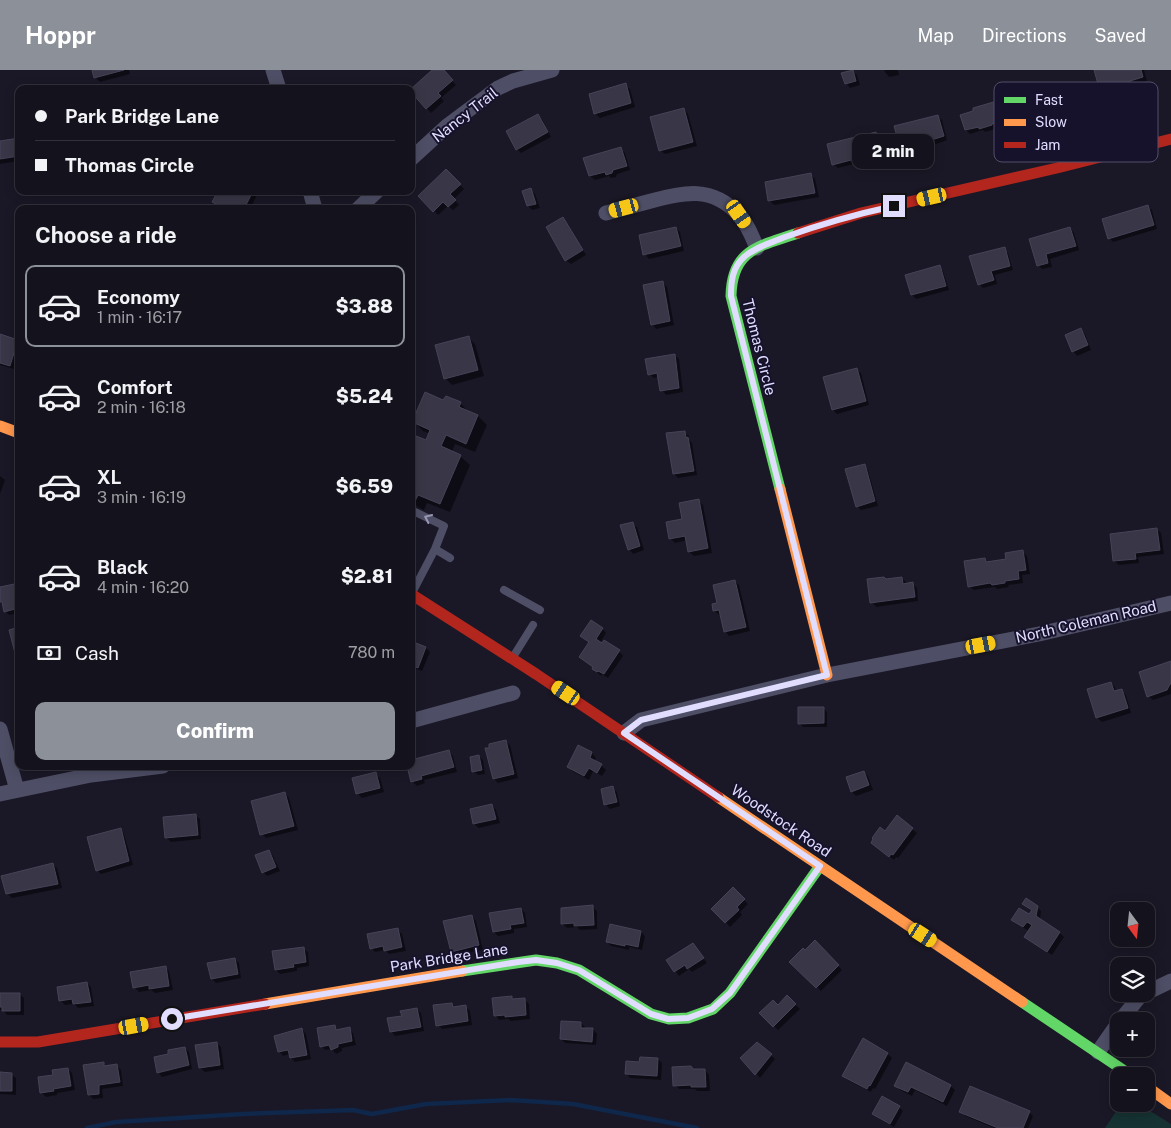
<!DOCTYPE html>
<html lang="en">
<head>
<meta charset="utf-8">
<style>
  :root { --surface:#14121c; --page:#212029; --text:#f1f3f6; --muted:#9d9ea3; --line:#33323b; --accent:#8c9099 }
  body { margin:0; font-family:"Public Sans",sans-serif; background:var(--page); color:var(--text); height:100vh; display:flex; flex-direction:column; font-size:19px; white-space:nowrap }
  * { box-sizing:border-box; margin:0 }
  p { font-size:16px; color:var(--muted) }
  .icon { flex:none; width:28px; height:28px; fill:none; stroke:currentColor; stroke-width:2; stroke-linecap:round; stroke-linejoin:round }
  .map { position:relative; flex:1; overflow:hidden }
  .details { position:absolute; left:15px; top:135px; width:400px; height:565px; display:flex; flex-direction:column; background:var(--surface); border-radius:10px; box-shadow:0 2px 12px #0003,0 0 0 1px var(--line) }
  .details>* { flex:none }
  .banner { position:absolute; left:15px; top:15px; width:400px; height:110px; border-radius:10px; box-shadow:0 2px 12px #0003,0 0 0 1px var(--line); display:grid; align-content:center; height:110px; padding:0 20px; background:var(--surface) }
  .needle { width:32px; rotate:165deg }
  .controls { position:absolute; left:1110px; top:832px; display:grid; gap:10px }
  .controls a { display:grid; place-items:center; width:45px; height:45px; border-radius:10px; background:var(--surface); box-shadow:0 2px 12px #0003,0 0 0 1px var(--line); font-size:25px }
  .end { position:absolute; width:22px; height:22px; margin:-11px; border:6px solid #e0ddff; background:#111; box-shadow:0 0 0 2px #111 }
  .from { border-radius:50% }
  .bubble { position:absolute; height:35px; border-radius:10px; background:var(--surface); box-shadow:0 2px 12px #0003,0 0 0 1px var(--line); font-size:16px; font-weight:800; line-height:35px; text-align:center }
  .car { position:absolute; width:15px; height:30px; margin:-15px -8px; border-radius:6px; box-shadow:0 0 4px 1px #0007; background:linear-gradient(#f5c518 24%,#345 0 40%,#f5c518 0 76%,#345 0 86%,#f5c518 0) }
  .banner b { display:flex; align-items:center; gap:18px; height:48px; font-size:19px }
  .banner b+b { border-top:1px solid var(--line) }
  .banner i { width:12px; height:12px; background:var(--text) }
  ul { padding:0; list-style:none }
  li { display:flex; align-items:center; gap:15px; height:82px; margin:0 10px 8px; padding:0 10px; border:2px solid transparent; border-radius:10px }
  li div { flex:1 }
  li b { display:block; font-size:19px }
  li em { font-style:normal; font-weight:800 }
  li.active { border-color:var(--accent) }
  li>.icon { width:45px; height:45px; stroke-width:1.5 }
  h2 { padding:0 20px; font-size:22px; line-height:60px }
  .pay { display:flex; align-items:center; gap:12px; height:55px; padding:0 20px; font-size:19px }
  .pay p { margin-inline-start:auto }
  .cta { display:flex; gap:10px; margin-top:auto; padding:10px 20px }
  .cta a { flex:1; height:58px; border-radius:10px; background:var(--accent); color:#fff; font-size:20px; font-weight:800; line-height:58px; text-align:center }
  header { display:flex; align-items:center; gap:30px; box-sizing:border-box; height:70px; padding:0 25px; background:var(--accent); color:#fff }
  header strong { font-size:24px }
  nav { display:flex; gap:28px; margin-inline-start:auto; font-size:18px }
  .map>svg:first-child { display:block }
  .green { fill:#163232 }
  .shadow { fill:#0007 }
  .lines { fill:none; stroke-linecap:round; stroke-linejoin:round }
  .stream { stroke:#0f274b; stroke-width:4.5 }
  .building { fill:#393647; stroke:#474358 }
  .lane { stroke:#4e4e66; stroke-width:8 }
  .street { stroke:#4e4e66; stroke-width:15 }
  .fast { stroke:#63d668; stroke-width:11 }
  .slow { stroke:#ff974d; stroke-width:11 }
  .jam { stroke:#b3261e; stroke-width:11 }
  .oneway { stroke:#9796b2 }
  .route { stroke:#e0ddff; stroke-width:6 }
  .labels { text-anchor:middle; stroke-width:4; stroke-linejoin:round; paint-order:stroke }
  .street-label { font-size:15px; fill:#e0ddff; stroke:#16122c }
  .key { fill:#16122c; stroke:#534f6b; stroke-width:1 }
  .key-label { font-size:14px; fill:#e0ddff }
</style>
</head>
<body>
<header>
<strong>Hoppr</strong>
<nav><a>Map</a><a>Directions</a><a>Saved</a></nav>
</header>
<div class="map">
<svg width="1171" height="1058" viewBox="0 0 1171 1058">
  <rect width="100%" height="100%" fill="#1a1826"/>
  <path class="green" d="M1121 1034H1139L1171 1054V1058H1105Z"/>
  <path class="shadow" d="M93 0H129L130 4 100 12 95 7Z
    M434 0H442L456 15 441 28 444 31 431 43 411 20Z
    M884 0H898L899 5 889 7 885 2Z
    M1096 0H1144L1147 11 1133 15 1134 17 1105 25 1101 21Z
    M852 1 857 5 860 15 850 18 846 13Z
    M625 15 630 19 635 37 600 48 595 43Z
    M1004 30 1008 35 1013 53 995 58 996 59 985 62 983 60 970 64 966 60Z
    M684 39 688 44 697 76 665 84 660 80Z
    M538 45 542 49 551 67 521 83 517 79Z
    M937 46 942 50 947 70 931 76 929 74 905 80 901 76Z
    M876 63 880 68 885 86 838 98 833 94Z
    M19 69V91L0 94V73Z
    M621 79 625 83 630 100 617 104 616 107 611 108 609 106 595 110 590 106 585 89Z
    M446 101 464 119 454 129 459 135 453 140 448 136 438 145 420 126Z
    M811 105 815 109 819 127 774 135 770 131 766 113Z
    M531 120 535 124 540 138 532 140 528 136Z
    M232 121H256L258 123 250 139H223L214 132 229 127Z
    M1147 136 1152 140 1157 159 1113 172 1109 168Z
    M563 149 567 153 586 185 571 194 566 190Z
    M676 158 680 162 684 181 649 189 645 184Z
    M1070 158 1074 163 1079 180 1050 189 1052 197 1042 199 1038 195 1031 170Z
    M1004 179 1008 183 1013 200 995 205 997 214 983 218 979 214Z
    M939 197 943 201 949 220 916 229 912 225Z
    M662 212 667 217 674 255 656 259 652 254Z
    M1081 260 1085 264 1091 280 1077 286 1073 281Z
    M0 266 19 272V285L14 299 0 295Z
    M468 267 475 274 484 306 452 315 445 308Z
    M675 285 679 289 683 322 666 325 662 320 659 307 654 308 649 304Z
    M856 299 861 303 869 335 837 344 833 340Z
    M444 332 460 333 469 342 478 346 487 355 475 382 455 374 452 382 460 386 470 395 450 442 427 433 424 440 418 437 411 430V365L427 372 430 364 423 361 414 352Z
    M684 362 689 366V370L692 373 697 405 678 408 674 404Z
    M864 395 868 400 878 436 861 440 857 436Z
    M0 406 5 410 0 424Z
    M699 431 703 435 712 483 694 486 689 482 687 470 675 473 670 468Z
    M632 453 637 457 644 480 633 484 629 479Z
    M1157 459 1161 463 1164 484 1138 487 1139 493 1119 495 1114 491Z
    M1022 481 1027 486 1030 504 1022 505 1023 513 1008 515 1009 517 997 519 995 517 974 520 969 516 985 489 988 493 1008 490Z
    M902 508 906 512V514H913L917 518 918 531 876 537 872 532 886 510Z
    M735 511 739 515 750 561 729 566 725 561 721 544 719 545 714 540Z
    M19 514V543L9 545 5 541 4 536 0 532V518Z
    M602 558 606 563 600 573 619 581 623 586 608 608 602 604 601 606 598 603 593 599 594 597 581 587Z
    M411 572 426 578 430 582 422 601 411 597Z
    M1171 592V624L1153 630 1148 626Z
    M1111 613 1115 617 1116 622 1121 620 1126 625 1131 643 1102 652 1097 648 1088 620Z
    M823 638 827 642V657H803L799 653Z
    M505 671 510 675 518 708 498 713 494 709Z
    M579 677 592 683 596 688 594 691 601 695 606 700 602 706 593 701 589 710 572 701 568 696Z
    M449 682 453 686 457 702 424 710 425 713 417 716 412 711 411 696Z
    M479 686 483 690 485 704 478 705 473 701Z
    M864 702 868 706 873 720 856 726 852 722Z
    M376 704 380 708 384 722 362 728 357 723Z
    M613 718 617 722 620 736 610 739 605 734Z
    M285 723 289 728 298 760 266 768 262 764Z
    M492 735 496 740 500 753 479 758 474 754Z
    M195 745 200 749 201 769 171 772 166 767Z
    M897 747 917 763 898 788 896 787 894 790 877 777 885 763Z
    M120 759 124 764 133 795 101 804 97 800Z
    M269 781 273 786 280 801 267 806 263 802Z
    M52 794 57 798 62 818 12 828 7 823Z
    M733 819 748 834 740 842 742 845 730 857 713 839Z
    M1024 834 1037 837 1041 841 1040 850 1060 863 1064 867 1052 885 1030 871 1026 867 1029 861 1017 854 1013 849 1029 846 1032 841Z
    M593 837 597 841V859L580 860 577 857 567 858 562 853Z
    M521 839 525 843 527 857 514 859V863L498 866 494 862Z
    M472 846 476 851 483 880 457 885 452 881Z
    M398 860 402 864 406 881 389 884 385 880 375 882 371 878Z
    M641 862 645 866 642 880 629 877V880L611 876 607 872Z
    M815 872 842 900 821 921 791 892 805 882Z
    M693 874 707 893 692 902 689 899 679 906 668 891Z
    M303 878 308 882 309 896 297 898V901L280 904 276 900Z
    M234 889 239 893 241 908 216 913 212 909Z
    M165 897 169 901 173 920 155 923 151 920 139 922 135 918Z
    M87 913 91 917 94 936 78 938 74 934 65 935 61 931 59 918Z
    M0 924H20L24 928V945H7L3 940H0Z
    M511 927 514 930 524 929 529 934 530 949 511 951 508 949 499 950 495 945Z
    M787 927 800 939 778 960 761 943 778 936Z
    M452 934 456 938 465 936 470 941 472 955 442 959 438 955Z
    M417 939 421 943 424 961 395 966 391 961 403 947Z
    M581 953 585 957V959H593L597 964 596 975 565 973 561 969Z
    M334 956 338 961 349 959 353 963 356 975 342 978V981L336 984 332 979 325 980 321 976Z
    M302 959 306 964 311 989 295 992 291 988 290 984 283 986 279 981Z
    M217 973 221 977 224 999 205 1002 200 998Z
    M185 978 189 982 192 999 162 1007 158 1002 170 985Z
    M888 984 892 988 875 1019 873 1018 871 1022 848 1010 844 1005Z
    M771 985 775 989 760 1008 742 988Z
    M658 989 662 993 661 1010 630 1008 626 1003 640 994Z
    M104 994 107 997 117 996 121 1000 123 1016 102 1019 103 1028 93 1029 89 1025Z
    M906 994 951 1016 955 1020 947 1036 915 1020 912 1026 900 1020 896 1015Z
    M68 999 72 1003 75 1020 57 1023V1025L46 1027 41 1022 54 1006Z
    M705 1000 709 1005 710 1021H697L695 1019H679L675 1015 694 1001Z
    M0 1003 11 1004 16 1008V1025L0 1024Z
    M899 1037 903 1041 894 1057 878 1048 874 1044Z
    M961 1041 1029 1042 1033 1046 1028 1058H994L965 1046Z"/>
  <g class="lines">
    <path class="stream" d="M87 1058 116 1052 243 1044 353 1040 372 1044 426 1034 511 1030 573 1034 697 1058"/>
  </g>
  <path class="building" d="M92 0H124L94 8Z
    M432 0H444L453 10 438 23 441 26 426 39 411 22V19Z
    M853 0 856 11 845 14 841 3Z
    M1094 0H1141L1143 7 1130 11V13L1100 21Z
    M626 13 631 33 594 44 589 24Z
    M1004 29 1010 48 992 54V55L979 59V57L965 60 960 45 973 41V38Z
    M684 38 693 72 659 81 650 47Z
    M538 44 548 62 516 80 506 61Z
    M938 45 944 66 925 72V70L900 77 894 56Z
    M876 62 882 82 832 95 827 74Z
    M19 68V86L0 89V71Z
    M621 77 627 96 613 100 612 103 606 105 605 102 589 106 583 88Z
    M446 99 461 114 450 124 456 130 448 137 443 132 433 142 418 126Z
    M811 103 815 123 768 131 765 112Z
    M531 118 536 134 527 136 522 121Z
    M218 121H222L229 125 231 121H253L244 139H221L222 137 212 132Z
    M1148 135 1154 155 1108 169 1102 149Z
    M563 147 583 180 565 191 546 157Z
    M676 157 681 176 643 185 639 165Z
    M1070 157 1076 176 1046 184 1048 193 1037 196 1029 169Z
    M1005 177 1010 196 991 201 994 210 978 215 969 186Z
    M940 195 946 216 911 225 905 205Z
    M663 211 670 251 651 255 643 215Z
    M1081 258 1088 275 1072 282 1065 265Z
    M0 264 18 270 10 296 0 293Z
    M469 266 478 300 444 309 435 275Z
    M675 284 679 318 660 321 657 303 648 305 645 289Z
    M857 298 866 331 832 340 823 307Z
    M425 322 443 330 446 326 461 332 459 337 478 345 466 374 446 365 441 376 461 385 440 434 418 425 415 431 411 430V364L426 370 430 360 412 352Z
    M685 361 686 368 688 367 694 401 673 404 666 363Z
    M865 394 875 431 856 437 845 399Z
    M699 429 708 478 688 482 685 466 669 469 666 452 682 449 679 433Z
    M633 452 640 476 628 480 620 455Z
    M1157 458 1160 480 1135 483 1136 489 1113 491 1110 464Z
    M1023 480 1026 500 1018 501 1019 509 1005 511V513L992 515 990 513 968 517 964 491 985 488 986 492 1006 489 1005 483Z
    M884 507 886 509 902 507 903 514 913 512 915 527 870 533 867 509Z
    M735 510 746 557 724 562 719 540 713 541 712 534 717 533 713 515Z
    M19 513V538L4 542 2 532H0V517Z
    M591 550 603 558 596 569 602 573 604 570 620 580 604 604 598 601 597 602 592 599 593 597 579 587 589 572 580 566Z
    M19 557V586L16 587 9 560Z
    M411 571 426 577 418 598 411 595Z
    M1171 591V614H1170L1167 620 1147 627 1139 602Z
    M1111 612 1114 621 1122 619 1128 638 1096 648 1087 619Z
    M798 637H824V653L798 654Z
    M506 670 514 704 493 709 485 678H489V674Z
    M578 675 592 682 590 688 602 694 597 703 589 698 584 706 567 697Z
    M449 680 454 697 421 706 422 709 411 712 407 696H411V690Z
    M479 685 482 700 472 702 470 687Z
    M864 701 869 715 851 722 846 707Z
    M376 702 380 718 356 724 352 708Z
    M613 716 617 732 604 735 601 719Z
    M285 722 294 756 260 765 251 731Z
    M492 734 496 749 473 754 470 739Z
    M196 744 198 765 165 768 163 747Z
    M897 745 913 758 893 785 891 784 889 787 871 773 873 769 872 768 880 757 885 761Z
    M121 758 129 791 96 801 87 767Z
    M269 780 276 797 262 803 255 785Z
    M53 793 58 814 6 824 1 806Z
    M733 817 745 829 737 837 739 840 725 853 711 839Z
    M1026 828 1038 836 1036 846 1060 862 1047 882 1024 867 1032 855 1027 852 1023 857 1011 850 1019 838 1029 844 1032 840 1022 834Z
    M593 835 594 855 574 856V853L561 854V838Z
    M521 838 524 853 510 855 511 859 493 862 489 843Z
    M472 845 479 875 451 882 443 851Z
    M610 854 641 861 638 877 625 874V876L606 872Z
    M398 858 402 877 384 881 383 876 370 879 367 864Z
    M815 870 839 895 816 918 789 892 803 878 805 880Z
    M693 873 704 888 687 899 685 895 674 902 666 890Z
    M304 877 306 892 293 894 294 897 275 900 272 881Z
    M235 888 238 904 211 909 207 893Z
    M166 896 169 916 149 919V915L133 918 130 902Z
    M87 912 91 932 73 934 72 929 59 931 57 917Z
    M0 923H20V941H2V937H0Z
    M787 925 796 934 773 957 759 943 773 930 778 935Z
    M512 926V929L525 928 526 945 505 947V945L494 946 492 928Z
    M452 933 453 937 466 935 468 951 436 956 433 935Z
    M417 938 421 957 390 962 387 948 402 946 400 941Z
    M561 951 581 952V958H593L592 972 560 969Z
    M335 955 336 960 350 957 352 971 338 974V977L331 980 329 975 320 977 317 958Z
    M302 958 307 985 290 988 288 980 278 982 274 966Z
    M863 968 888 983 870 1016 869 1015 867 1019 842 1006Z
    M217 972 220 995 199 998 195 975Z
    M757 972 772 984 755 1005 740 988Z
    M185 977 189 995 157 1003 154 987 168 984V980Z
    M640 987 658 988 657 1006 625 1004 626 991 639 992Z
    M104 992V996L117 994 120 1012 99 1015V1024L88 1025 83 995Z
    M906 992 951 1015 943 1032 911 1017 908 1022 894 1016Z
    M691 996 693 999H705L706 1017H691V1015L673 1016 672 997Z
    M68 998 71 1016 53 1019 54 1021 40 1023 38 1007 53 1005 52 1000Z
    M0 1002 12 1003V1021H0Z
    M970 1016 1030 1041 1023 1058H998L959 1042Z
    M882 1026 900 1036 890 1054 872 1044Z"/>
  <g class="lines">
    <path class="lane" d="M411 440 444 456 435 479 412 523
      M435 479 450 488
      M504 520 540 540
      M513 587 533 555"/>
    <path class="street" d="M273 0 279 19
      M411 89 447 56 498 18 513 11 552 0
      M310 121 315 139
      M358 139 377 121
      M606 143C621 139 636 135 651 131 684 122 712 116 738 144 747 153 752 166 757 178
      M411 651 513 623
      M0 659 17 720
      M624 663 641 650 827 605 1039 564 1171 533
      M0 724 91 705 163 696
      M1146 923 1171 911
      M1120 951 1140 926 1145 924
      M1098 982 1119 952"/>
    <path class="fast" d="M780 419 731 226C732 178 761 176 798 163
      M462 901 536 890 557 893 579 900 651 944 669 949 688 948 713 939 730 923 820 796
      M1022 932 1132 1006"/>
    <path class="slow" d="M0 356 19 363
      M780 419 827 605
      M718 727 1022 932
      M265 934 462 901
      M1146 1016 1171 1034"/>
    <path class="jam" d="M798 163 861 143 1057 98 1171 69
      M411 524 536 604 718 727
      M0 972H38L265 934"/>
  </g>
  <defs><path id="oneway-chevron" d="M-2-3.5L2.5 0L-2 3.5" fill="none" stroke-width="1.6" stroke-linecap="round" stroke-linejoin="round" transform="scale(1.25)"/></defs>
  <use class="oneway" href="#oneway-chevron" transform="translate(428 448) rotate(-155)"/>
  <g class="lines">
    <path class="route" d="M172 949 518 892 536 890 557 893 579 900 651 944 668 949 688 948 712 939 730 923 820 796 624 663 641 650 827 605 731 226C731 212 732 198 744 187 755 177 771 173 785 167 821 154 857 144 894 136"/>
  </g>
  <g class="labels">
    <g class="street-label">
      <text transform="translate(465 45) rotate(-38)" y="5">Nancy Trail</text>
      <text transform="translate(759 277) rotate(76)" y="5">Thomas Circle</text>
      <text transform="translate(1086 552) rotate(-13)" y="5">North Coleman Road</text>
      <text transform="translate(781 751) rotate(34)" y="5">Woodstock Road</text>
      <text transform="translate(449 888) rotate(-9)" y="5">Park Bridge Lane</text>
    </g>
  </g>
  <rect x="994" y="12" width="164" height="80" rx="8" class="key"/>
  <rect x="1004" y="27" width="22" height="6" fill="#63d668"/>
  <rect x="1004" y="49" width="22" height="7" fill="#ff974d"/>
  <rect x="1004" y="72" width="22" height="6" fill="#b3261e"/>
  <g class="key-label">
    <text x="1035" y="35">Fast</text>
    <text x="1035" y="57">Slow</text>
    <text x="1035" y="80">Jam</text>
  </g>
</svg>
<div class="controls">
<a><svg class="needle" viewBox="-14 -14 28 28"><path d="M0-13l5 13h-10z" fill="#e53935"/><path d="M0 13l5-13h-10z" fill="#9d9ea3"/></svg></a>
<a><svg class="icon" aria-label="layers" viewBox="0 0 24 24"><path d="M12 4l9 5-9 5-9-5zM3 14l9 5 9-5"/></svg></a>
<a>+</a>
<a>−</a>
</div>
<i class="end from" style="left:172px;top:949px"></i>
<i class="end" style="left:894px;top:136px"></i>
<div class="bubble" style="left:852px;top:64px;width:82px">2 min</div>
<i class="car" style="left:932px;top:127px;rotate:257deg"></i>
<i class="car" style="left:624px;top:138px;rotate:255deg"></i>
<i class="car" style="left:739px;top:144px;rotate:145deg"></i>
<i class="car" style="left:981px;top:575px;rotate:79deg"></i>
<i class="car" style="left:566px;top:623px;rotate:304deg"></i>
<i class="car" style="left:923px;top:865px;rotate:123deg"></i>
<i class="car" style="left:134px;top:956px;rotate:80deg"></i>
<div class="banner">
<b><i class="from"></i>Park Bridge Lane</b>
<b><i></i>Thomas Circle</b>
</div>
<section class="details">
<h2>Choose a ride</h2>
<ul>
<li class="active"><svg class="icon" aria-label="car" viewBox="0 0 24 24"><path d="M5 17H2v-5l4-1 3-4h7l3 4 3 1v5h-3M9 17h6M6 11h13"/><circle cx="7" cy="17" r="2"/><circle cx="17" cy="17" r="2"/></svg><div><b>Economy</b><p>1 min · 16:17</p></div><em>$3.88</em></li>
<li><svg class="icon" aria-label="car" viewBox="0 0 24 24"><path d="M5 17H2v-5l4-1 3-4h7l3 4 3 1v5h-3M9 17h6M6 11h13"/><circle cx="7" cy="17" r="2"/><circle cx="17" cy="17" r="2"/></svg><div><b>Comfort</b><p>2 min · 16:18</p></div><em>$5.24</em></li>
<li><svg class="icon" aria-label="car" viewBox="0 0 24 24"><path d="M5 17H2v-5l4-1 3-4h7l3 4 3 1v5h-3M9 17h6M6 11h13"/><circle cx="7" cy="17" r="2"/><circle cx="17" cy="17" r="2"/></svg><div><b>XL</b><p>3 min · 16:19</p></div><em>$6.59</em></li>
<li><svg class="icon" aria-label="car" viewBox="0 0 24 24"><path d="M5 17H2v-5l4-1 3-4h7l3 4 3 1v5h-3M9 17h6M6 11h13"/><circle cx="7" cy="17" r="2"/><circle cx="17" cy="17" r="2"/></svg><div><b>Black</b><p>4 min · 16:20</p></div><em>$2.81</em></li>
</ul>
<div class="pay"><svg class="icon" aria-label="cash" viewBox="0 0 24 24"><path d="M3 7h18v10H3z"/><circle cx="12" cy="12" r="2"/></svg>Cash<p>780 m</p></div>
<div class="cta"><a>Confirm</a></div>
</section>
</div>
</body>
</html>
